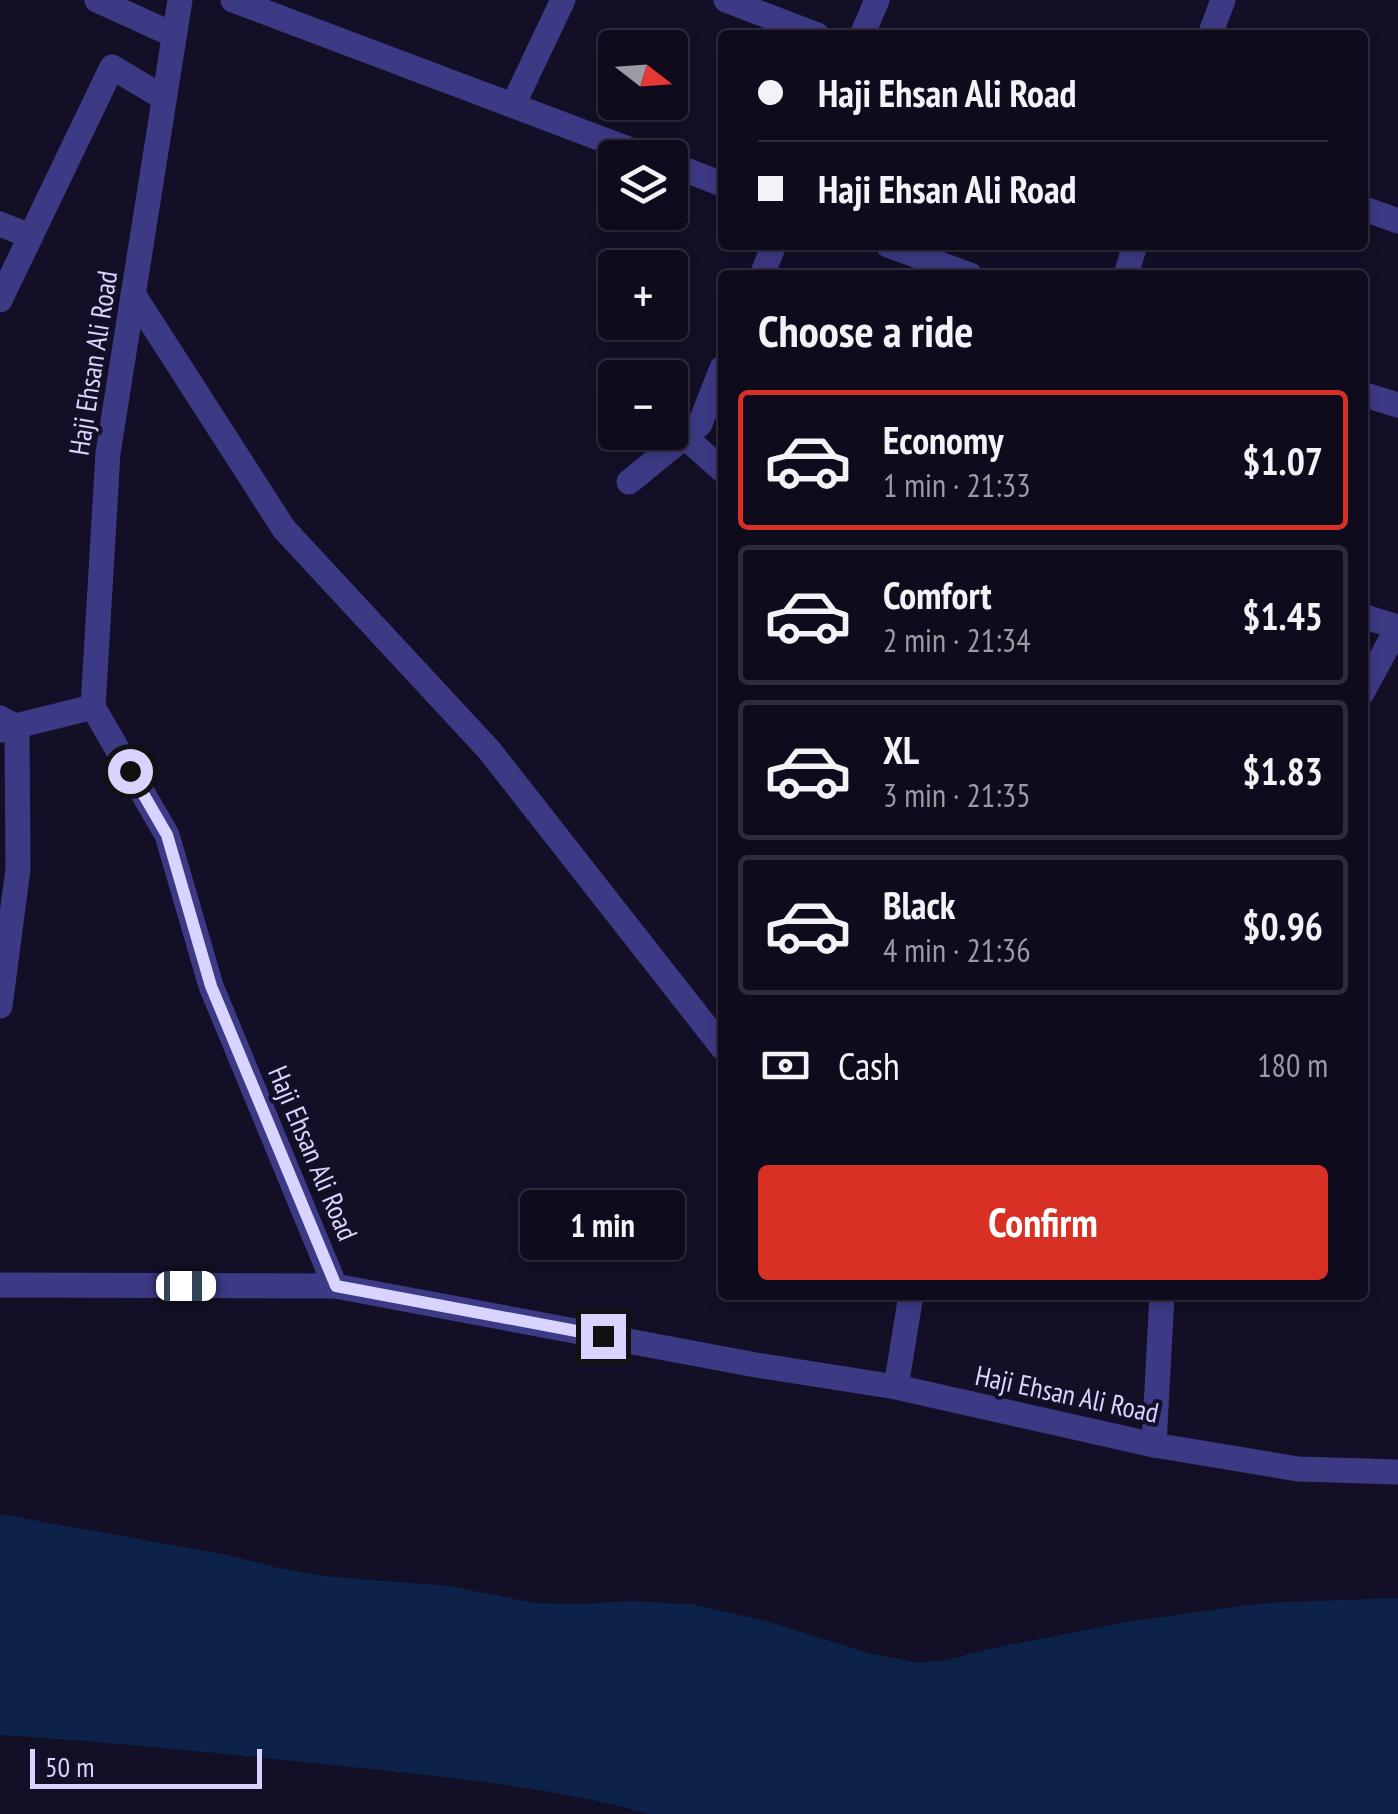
<!DOCTYPE html>
<html lang="en">
<head>
<meta charset="utf-8">
<style>
  :root { --surface:#0e0b1c; --page:#171425; --text:#f1f3f6; --muted:#9b9ba3; --line:#2e2b3b; --accent:#d93025 }
  body { margin:0; font-family:"PT Sans Narrow",sans-serif; background:var(--page); color:var(--text); height:100vh; display:flex; flex-direction:column; font-size:38px; white-space:nowrap }
  * { box-sizing:border-box; margin:0 }
  p { font-size:32px; color:var(--muted) }
  .icon { flex:none; width:55px; height:55px; fill:none; stroke:currentColor; stroke-width:2; stroke-linecap:round; stroke-linejoin:round }
  .map { position:relative; flex:1; overflow:hidden }
  .panel { position:absolute; left:718px; top:270px; width:650px; height:1030px; display:flex; flex-direction:column; background:var(--surface); border-radius:10px; box-shadow:0 5px 15px #0003,0 0 0 2px var(--line) }
  .panel>* { flex:none }
  .top-card { position:absolute; left:718px; top:30px; width:650px; height:220px; border-radius:10px; box-shadow:0 5px 15px #0003,0 0 0 2px var(--line); display:grid; align-content:center; height:220px; padding:0 40px; background:var(--surface) }
  .needle { width:65px; rotate:107deg }
  .fabs { position:absolute; left:598px; top:30px; display:grid; gap:20px }
  .fabs a { display:grid; place-items:center; width:90px; height:90px; border-radius:10px; background:var(--surface); box-shadow:0 5px 15px #0003,0 0 0 2px var(--line); font-size:50px }
  .scale { position:absolute; left:30px; bottom:25px; width:232px; box-sizing:border-box; padding-left:10px; border:5px solid #d9d4ff; border-top:0; font-size:28px; line-height:35px; white-space:nowrap; color:#d9d4ff; -webkit-text-stroke:8px #130f26; paint-order:stroke }
  .end { position:absolute; width:45px; height:45px; margin:-22px; border:12px solid #d9d4ff; background:#111; box-shadow:0 0 0 5px #111 }
  .from { border-radius:50% }
  .bubble { position:absolute; height:70px; border-radius:10px; background:var(--surface); box-shadow:0 5px 15px #0003,0 0 0 2px var(--line); font-size:32px; font-weight:700; line-height:70px; text-align:center }
  .car { position:absolute; width:30px; height:60px; margin:-30px -15px; border-radius:12px; box-shadow:0 0 8px 2px #0007; background:linear-gradient(#fff 24%,#345 0 40%,#fff 0 76%,#345 0 86%,#fff 0) }
  .top-card b { display:flex; align-items:center; gap:35px; height:95px; font-size:38px }
  .top-card b+b { border-top:2px solid var(--line) }
  .top-card i { width:25px; height:25px; background:var(--text) }
  ul { padding:0; list-style:none }
  li { display:flex; align-items:center; gap:30px; height:140px; margin:0 20px 15px; padding:0 20px; border:5px solid var(--line); border-radius:10px }
  li div { flex:1 }
  li b { display:block; font-size:38px }
  li em { font-style:normal; font-weight:700 }
  li.on { border-color:var(--accent) }
  li>.icon { width:90px; height:90px; stroke-width:1.5 }
  h2 { padding:0 40px; font-size:45px; line-height:120px }
  .pay { display:flex; align-items:center; gap:25px; height:110px; padding:0 40px; font-size:38px }
  .pay p { margin-inline-start:auto }
  .cta { display:flex; gap:20px; margin-top:auto; padding:20px 40px }
  .cta a { flex:1; height:115px; border-radius:10px; background:var(--accent); color:#fff; font-size:40px; font-weight:700; line-height:115px; text-align:center }
  .map>svg:first-child { display:block }
  .water { fill:#0c2248 }
  .lines { fill:none; stroke-linecap:round; stroke-linejoin:round }
  .minor { stroke:#3d3a85; stroke-width:25 }
  .tertiary { stroke:#3d3a85; stroke-width:25 }
  .route { stroke:#d9d4ff; stroke-width:12 }
  .labels { text-anchor:middle; stroke-width:8; stroke-linejoin:round; paint-order:stroke }
  .street-label { font-size:28px; fill:#d9d4ff; stroke:#130f26 }
</style>
</head>
<body>
<div class="map">
<svg width="1398" height="1814" viewBox="0 0 1398 1814">
  <rect width="100%" height="100%" fill="#130f26"/>
  <path class="water" d="M0 1514 233 1556 278 1568 322 1576 449 1586 535 1603 581 1604 628 1601 690 1604 766 1621 872 1654 920 1663 946 1660 989 1649 1132 1621 1264 1603 1398 1598V1814H649C548 1786 445 1777 341 1766 227 1754 114 1742 0 1735Z"/>
  <g class="lines">
    <path class="minor" d="M233 0 652 158
      M726 0 817 35
      M862 35 877 0
      M1210 35 1223 0
      M513 105 563 0
      M670 164 722 184
      M1362 208 1398 221
      M0 224 30 236
      M888 245 970 275
      M762 275 774 245
      M1126 275 1135 245
      M133 294 284 529 489 750 722 1047
      M0 300 112 67 164 98
      M1362 394 1398 405
      M684 436 722 470
      M629 482 700 424 722 368
      M1362 616 1398 627
      M1362 693 1398 627
      M0 718 17 727 18 869 0 1006
      M0 1285 335 1286
      M896 1387 911 1295
      M1154 1445 1162 1295"/>
    <path class="tertiary" d="M97 0 174 35
      M180 0 108 453 93 707 167 835 211 986 335 1286 756 1365 896 1387 1154 1445 1298 1469 1398 1472
      M0 730 93 707"/>
  </g>
  <g class="lines">
    <path class="route" d="M130 771 167 835 211 986 336 1286 603 1336"/>
  </g>
  <g class="labels">
    <g class="street-label">
      <text transform="translate(93 363) rotate(-81)" y="10">Haji Ehsan Ali Road</text>
      <text transform="translate(313 1153) rotate(67)" y="10">Haji Ehsan Ali Road</text>
      <text transform="translate(1067 1394) rotate(12)" y="10">Haji Ehsan Ali Road</text>
    </g>
  </g>
</svg>
<div class="fabs">
<a><svg class="needle" viewBox="-14 -14 28 28"><path d="M0-13l5 13h-10z" fill="#e53935"/><path d="M0 13l5-13h-10z" fill="#9b9ba3"/></svg></a>
<a><svg class="icon" aria-label="layers" viewBox="0 0 24 24"><path d="M12 4l9 5-9 5-9-5zM3 14l9 5 9-5"/></svg></a>
<a>+</a>
<a>−</a>
</div>
<div class="scale">50 m</div>
<i class="end from" style="left:130px;top:771px"></i>
<i class="end" style="left:603px;top:1336px"></i>
<div class="bubble" style="left:520px;top:1190px;width:165px">1 min</div>
<i class="car" style="left:186px;top:1286px;rotate:90deg"></i>
<div class="top-card">
<b><i class="from"></i>Haji Ehsan Ali Road</b>
<b><i></i>Haji Ehsan Ali Road</b>
</div>
<section class="panel">
<h2>Choose a ride</h2>
<ul>
<li class="on"><svg class="icon" aria-label="car" viewBox="0 0 24 24"><path d="M5 17H2v-5l4-1 3-4h7l3 4 3 1v5h-3M9 17h6M6 11h13"/><circle cx="7" cy="17" r="2"/><circle cx="17" cy="17" r="2"/></svg><div><b>Economy</b><p>1 min · 21:33</p></div><em>$1.07</em></li>
<li><svg class="icon" aria-label="car" viewBox="0 0 24 24"><path d="M5 17H2v-5l4-1 3-4h7l3 4 3 1v5h-3M9 17h6M6 11h13"/><circle cx="7" cy="17" r="2"/><circle cx="17" cy="17" r="2"/></svg><div><b>Comfort</b><p>2 min · 21:34</p></div><em>$1.45</em></li>
<li><svg class="icon" aria-label="car" viewBox="0 0 24 24"><path d="M5 17H2v-5l4-1 3-4h7l3 4 3 1v5h-3M9 17h6M6 11h13"/><circle cx="7" cy="17" r="2"/><circle cx="17" cy="17" r="2"/></svg><div><b>XL</b><p>3 min · 21:35</p></div><em>$1.83</em></li>
<li><svg class="icon" aria-label="car" viewBox="0 0 24 24"><path d="M5 17H2v-5l4-1 3-4h7l3 4 3 1v5h-3M9 17h6M6 11h13"/><circle cx="7" cy="17" r="2"/><circle cx="17" cy="17" r="2"/></svg><div><b>Black</b><p>4 min · 21:36</p></div><em>$0.96</em></li>
</ul>
<div class="pay"><svg class="icon" aria-label="cash" viewBox="0 0 24 24"><path d="M3 7h18v10H3z"/><circle cx="12" cy="12" r="2"/></svg>Cash<p>180 m</p></div>
<div class="cta"><a>Confirm</a></div>
</section>
</div>
</body>
</html>
